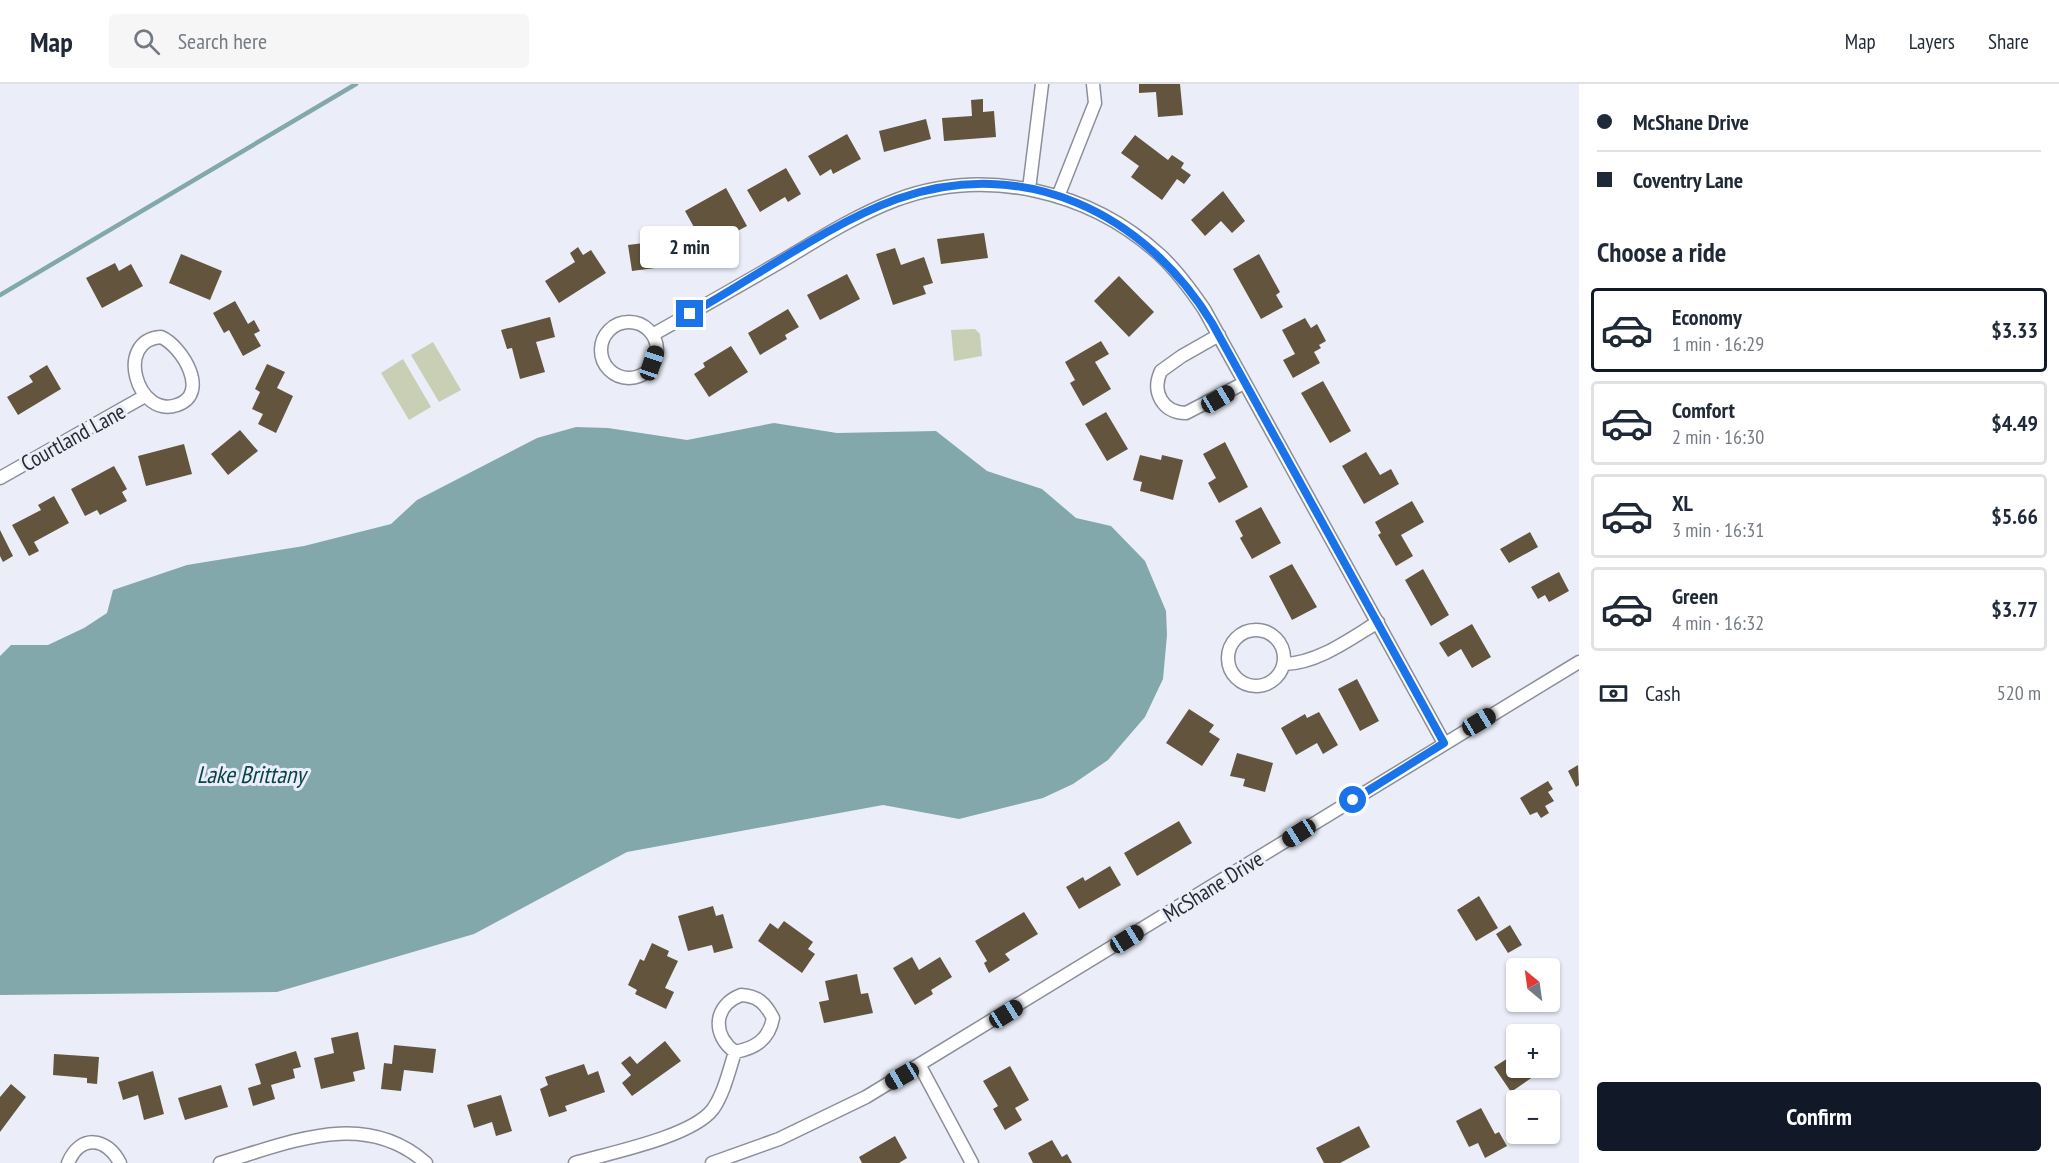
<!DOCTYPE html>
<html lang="en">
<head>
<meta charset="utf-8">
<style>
  :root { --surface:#fff; --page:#f6f6f7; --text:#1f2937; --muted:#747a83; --line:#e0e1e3; --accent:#111827 }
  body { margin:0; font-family:"PT Sans Narrow",sans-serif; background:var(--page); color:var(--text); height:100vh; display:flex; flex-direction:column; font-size:22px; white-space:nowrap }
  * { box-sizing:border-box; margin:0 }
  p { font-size:20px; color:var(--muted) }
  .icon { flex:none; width:33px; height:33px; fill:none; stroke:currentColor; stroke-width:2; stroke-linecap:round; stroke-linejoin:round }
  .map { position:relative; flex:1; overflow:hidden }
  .panel { display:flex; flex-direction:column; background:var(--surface); width:480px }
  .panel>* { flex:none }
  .banner { display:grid; align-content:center; height:132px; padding:0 18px; background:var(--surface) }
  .needle { width:39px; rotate:331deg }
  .buttons { position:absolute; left:1506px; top:874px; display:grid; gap:12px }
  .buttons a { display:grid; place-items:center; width:54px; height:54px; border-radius:6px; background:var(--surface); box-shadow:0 2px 4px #0004; font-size:30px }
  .end { position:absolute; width:27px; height:27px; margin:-14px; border:8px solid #1a73e8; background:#fff; box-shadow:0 0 0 3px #fff }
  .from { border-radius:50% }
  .bubble { position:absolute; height:42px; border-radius:6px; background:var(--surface); box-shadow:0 2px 4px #0004; font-size:20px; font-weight:600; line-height:42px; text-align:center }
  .car { position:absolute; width:18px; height:36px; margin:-18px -9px; border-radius:8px; box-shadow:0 0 4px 2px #0007; background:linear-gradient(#222 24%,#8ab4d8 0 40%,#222 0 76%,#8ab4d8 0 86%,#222 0) }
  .banner b { display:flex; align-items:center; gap:21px; height:57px; font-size:22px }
  .banner b+b { border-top:2px solid var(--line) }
  .banner i { width:15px; height:15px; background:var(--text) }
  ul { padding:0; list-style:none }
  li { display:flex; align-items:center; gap:18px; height:84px; margin:0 12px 9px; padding:0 6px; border:3px solid var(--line); border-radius:6px }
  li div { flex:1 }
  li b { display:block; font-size:22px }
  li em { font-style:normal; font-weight:600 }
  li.selected { border-color:var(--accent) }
  li>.icon { width:54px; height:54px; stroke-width:1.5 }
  h2 { padding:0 18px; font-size:27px; line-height:72px }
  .pay { display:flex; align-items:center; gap:15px; height:66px; padding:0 18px; font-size:22px }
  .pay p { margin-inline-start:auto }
  .primary-button { display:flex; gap:12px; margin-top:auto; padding:12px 18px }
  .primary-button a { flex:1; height:69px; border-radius:6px; background:var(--accent); color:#fff; font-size:24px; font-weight:600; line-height:69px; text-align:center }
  header { display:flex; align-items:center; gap:36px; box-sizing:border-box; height:84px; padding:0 30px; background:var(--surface); border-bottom:2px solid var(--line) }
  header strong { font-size:28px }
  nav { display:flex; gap:33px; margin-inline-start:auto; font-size:21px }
  .search { width:420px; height:54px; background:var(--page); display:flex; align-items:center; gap:15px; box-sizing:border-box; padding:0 21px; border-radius:6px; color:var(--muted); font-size:22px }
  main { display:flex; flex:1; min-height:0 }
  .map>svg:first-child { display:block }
  .green { fill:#c9cfb4 }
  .water { fill:#82a8ab }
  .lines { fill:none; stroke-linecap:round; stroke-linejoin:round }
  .stream { stroke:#82a8ab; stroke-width:4.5 }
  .building { fill:#63543d }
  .minor-casing { stroke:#8c8f99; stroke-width:15 }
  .minor { stroke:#fff; stroke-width:12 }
  .route { stroke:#1a73e8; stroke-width:8 }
  .labels { text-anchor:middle; stroke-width:6; stroke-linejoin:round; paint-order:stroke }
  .street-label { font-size:22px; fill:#2a2b2f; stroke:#ebeef9 }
  .water-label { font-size:24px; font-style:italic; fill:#074448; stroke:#ebeef9 }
</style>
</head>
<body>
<header>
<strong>Map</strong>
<div class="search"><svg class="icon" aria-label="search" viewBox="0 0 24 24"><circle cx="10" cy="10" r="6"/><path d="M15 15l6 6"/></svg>Search here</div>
<nav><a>Map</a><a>Layers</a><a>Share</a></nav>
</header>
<main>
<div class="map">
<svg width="1579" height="1079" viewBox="0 0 1579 1079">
  <rect width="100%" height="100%" fill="#ebeef9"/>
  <path class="green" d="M975 245 980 250 982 272 954 277 951 246Z
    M433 258 461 306 439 318 411 271Z
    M403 275 431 323 409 336 381 289Z"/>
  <path class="water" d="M774 339 837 349 936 347 987 387 1042 405 1076 434 1111 442 1145 477 1166 527 1167 551 1163 595 1145 633 1108 676 1073 700 1043 714 959 735 883 721 627 768 474 850 277 908 0 911V572L11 561H48L84 544 107 529 113 506 187 481 304 462 391 440 417 416 537 354 576 343 608 344 687 356Z"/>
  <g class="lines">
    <path class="stream" d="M0 211 356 0"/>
  </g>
  <path class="building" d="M1139 0H1180L1183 31 1158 33 1156 8 1139 9Z
    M983 15V28L994 27 996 53 944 57 942 34 972 32 971 16Z
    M926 35 931 55 884 68 879 47Z
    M847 50 861 75 833 90 831 85 820 92 808 72Z
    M1135 51 1168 76 1172 71 1184 79 1181 84 1191 91 1184 100 1177 95 1162 116 1131 93 1139 82 1121 69Z
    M786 84 801 110 788 118 785 113 760 128 747 106Z
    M726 104 747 142 726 153 720 142 700 154 685 127Z
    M1223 107 1245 137 1232 149 1221 137 1205 152 1191 136Z
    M984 149 988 174 941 180 937 155Z
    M675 155 678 181 632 187 628 161Z
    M578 163 583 171 591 166 606 189 559 219 545 197 575 178 570 169Z
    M895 164 901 181 924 173 933 199 923 202 926 210 893 221 876 170Z
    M181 170 222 187 210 216 169 199Z
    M1259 170 1280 208 1276 211 1283 223 1261 235 1233 185Z
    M115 179 119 187 131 180 143 202 102 224 86 194Z
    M847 190 860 215 820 236 807 211Z
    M1119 192 1154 228 1129 253 1094 217Z
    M235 217 248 240 254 236 260 247 254 250 261 262 243 272 229 246 224 249 213 229Z
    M788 225 799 243 785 251 787 255 760 271 748 249Z
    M550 233 555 253 536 258 545 288 520 295 512 264 507 265 501 246Z
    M1305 234 1311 244 1317 240 1326 257 1319 261 1321 264 1314 268 1320 279 1293 294 1283 276 1295 270 1282 246Z
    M1101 257 1109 270 1095 278 1111 305 1083 322 1070 299 1075 296 1065 278Z
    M731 262 748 288 709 313 694 290 705 283 703 279Z
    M267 280 285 288 277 304 293 312 276 349 258 340 263 330 252 325 260 308 255 305Z
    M47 281 61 305 18 331 7 313 33 298 29 292Z
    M1323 297 1351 347 1330 359 1301 309Z
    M1106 328 1128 365 1107 377 1085 340Z
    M240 346 258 367 228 391 211 370Z
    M1225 358 1248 403 1219 419 1208 399 1216 394 1203 370Z
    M184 360 192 390 146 402 138 372Z
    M1366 368 1380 391 1391 385 1399 400 1364 420 1342 382Z
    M1140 371 1161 376 1162 371 1183 376 1173 416 1140 407 1142 398 1133 396Z
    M114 382 127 405 122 408 127 417 100 431 97 426 85 432 71 405Z
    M54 412 69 439 34 458 39 467 29 472 12 441 41 426 38 421Z
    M1412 417 1424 438 1401 451 1413 472 1396 482 1378 451 1381 449 1375 438Z
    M1261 423 1281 459 1252 475 1240 454 1243 452 1235 437Z
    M0 446 13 472 3 478 0 472Z
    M1530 448 1538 463 1509 479 1500 465Z
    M1292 480 1317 523 1292 536 1269 492Z
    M1423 485 1449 531 1431 542 1405 496Z
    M1559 488 1569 507 1549 518 1545 511 1538 515 1531 503Z
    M1472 540 1491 573 1472 584 1461 565 1448 573 1439 559Z
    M1357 595 1379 637 1360 647 1338 605Z
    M1189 625 1214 641 1209 648 1220 655 1202 682 1166 659Z
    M1319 628 1338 661 1323 670 1317 659 1296 671 1281 644 1305 630 1307 634Z
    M1237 669 1273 679 1265 708 1243 702 1245 695 1230 692Z
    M1578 681 1579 701 1576 703 1568 687Z
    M1548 697 1553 705 1548 708 1554 717 1545 722 1549 729 1541 734 1537 728 1530 731 1520 714Z
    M1179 737 1192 759 1137 792 1124 769Z
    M1110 782 1121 801 1079 825 1066 803 1083 793 1085 797Z
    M1479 812 1498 844 1476 857 1457 826Z
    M713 822 716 832 723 830 733 864 714 869 712 861 688 867 678 832Z
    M1024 828 1038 850 1005 870 1010 876 989 889 984 879 987 877 975 857Z
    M784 837 813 858 808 865 815 870 802 889 758 857 770 839 778 845Z
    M1510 841 1522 861 1508 869 1496 850Z
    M652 859 669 867 667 872 678 877 665 904 674 908 666 925 635 910 637 906 628 901 640 875 644 877Z
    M912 873 919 886 940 873 952 893 931 906 933 910 915 921 893 884Z
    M857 890 861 910 868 909 873 929 824 939 819 918 829 916 825 897Z
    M358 948 365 985 353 988 355 997 321 1005 314 974 334 969 331 954Z
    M665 957 681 977 632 1012 622 999 631 991 621 979 630 972 637 980Z
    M394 961 436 965 433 989 404 986 401 1007 381 1005 384 979 392 980Z
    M296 967 301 983 293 985 295 994 271 1001 275 1015 253 1022 248 1004 261 1000 255 980Z
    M54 970 99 973 97 1000 87 999V994L53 991Z
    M1513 971 1516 977V984H1546L1511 1008 1494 983Z
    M584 980 588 991 598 987 605 1008 565 1022 567 1027 549 1033 540 1005 548 1001 545 993Z
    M1010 982 1029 1016 1015 1024 1022 1036 1005 1046 993 1025 998 1022 983 997Z
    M153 987 164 1030 144 1036 138 1011 123 1016 118 998Z
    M11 1000 26 1013 0 1048V1013Z
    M221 1001 228 1023 185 1036 178 1014Z
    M501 1011 512 1047 496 1052 492 1038 474 1044 467 1021Z
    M1481 1024 1495 1050 1499 1048 1507 1062 1485 1074 1478 1059 1469 1063 1456 1037Z
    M1359 1042 1370 1063 1340 1079H1324L1316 1064Z
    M895 1052 907 1074 899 1079H862L859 1073Z
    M1052 1056 1062 1073 1067 1070 1072 1079H1033L1028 1069Z"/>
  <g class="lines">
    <g class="minor-casing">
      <path id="minor" d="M1029 105 1042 0
        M1059 110 1095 19 1093 0
        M601 266a28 28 0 1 1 56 0a28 28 0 1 1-56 0Z
        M654 250C700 224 746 198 792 171 825 151 859 130 896 116 986 82 1091 107 1161 172 1178 188 1191 206 1204 225L1444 659
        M1219 251 1182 272 1161 287C1151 308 1163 329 1186 329L1244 299
        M161 253C182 262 211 310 177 321 137 335 114 256 161 253Z
        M0 394 145 312
        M1228 574a28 28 0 1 1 56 0a28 28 0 1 1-56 0Z
        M1285 580C1318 579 1350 555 1378 538
        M741 911C758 912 765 919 773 934 769 956 755 964 735 968 712 951 713 922 741 911Z
        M920 982 972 1079
        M68 1079C80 1050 107 1053 120 1079
        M220 1079C289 1059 364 1024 426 1079
        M575 1079C609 1069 692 1053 713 1025 724 1009 729 987 735 968
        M712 1079 779 1055 866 1013 1579 578"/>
    </g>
    <use href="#minor" class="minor"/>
  </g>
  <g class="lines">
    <path class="route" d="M690 230C755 194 828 140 897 115 1024 70 1145 129 1212 239L1444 659 1353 716"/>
  </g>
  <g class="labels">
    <g class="street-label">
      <text transform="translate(73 353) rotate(-29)" y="8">Courtland Lane</text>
      <text transform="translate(1213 802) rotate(-32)" y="8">McShane Drive</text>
    </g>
    <g class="water-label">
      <text x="251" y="699">Lake Brittany</text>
    </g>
  </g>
</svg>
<div class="buttons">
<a><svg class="needle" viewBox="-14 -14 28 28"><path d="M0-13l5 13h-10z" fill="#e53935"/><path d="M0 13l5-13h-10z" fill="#747a83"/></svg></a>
<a>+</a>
<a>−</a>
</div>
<i class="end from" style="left:1353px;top:716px"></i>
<i class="end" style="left:690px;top:230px"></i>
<div class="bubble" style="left:640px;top:142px;width:99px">2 min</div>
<i class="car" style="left:652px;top:279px;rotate:19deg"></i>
<i class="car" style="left:1218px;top:315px;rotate:59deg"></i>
<i class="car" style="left:1479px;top:638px;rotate:59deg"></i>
<i class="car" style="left:1299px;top:749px;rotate:238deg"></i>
<i class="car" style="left:1127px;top:855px;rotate:58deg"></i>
<i class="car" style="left:1006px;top:930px;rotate:58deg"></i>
<i class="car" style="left:902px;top:992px;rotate:240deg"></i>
</div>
<section class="panel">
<div class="banner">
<b><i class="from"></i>McShane Drive</b>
<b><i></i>Coventry Lane</b>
</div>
<h2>Choose a ride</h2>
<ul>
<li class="selected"><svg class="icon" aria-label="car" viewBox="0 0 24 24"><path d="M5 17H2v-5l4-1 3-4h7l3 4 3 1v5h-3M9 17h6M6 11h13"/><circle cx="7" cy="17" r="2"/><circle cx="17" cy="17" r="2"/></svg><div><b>Economy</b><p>1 min · 16:29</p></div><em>$3.33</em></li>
<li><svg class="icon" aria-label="car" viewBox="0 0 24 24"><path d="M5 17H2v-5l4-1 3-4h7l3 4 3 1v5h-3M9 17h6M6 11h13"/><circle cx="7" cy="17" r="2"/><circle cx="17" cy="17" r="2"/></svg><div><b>Comfort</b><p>2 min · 16:30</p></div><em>$4.49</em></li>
<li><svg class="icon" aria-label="car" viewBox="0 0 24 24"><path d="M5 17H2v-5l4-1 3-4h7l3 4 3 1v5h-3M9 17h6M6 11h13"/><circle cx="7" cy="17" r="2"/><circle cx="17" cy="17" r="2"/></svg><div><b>XL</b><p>3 min · 16:31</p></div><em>$5.66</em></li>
<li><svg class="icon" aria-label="car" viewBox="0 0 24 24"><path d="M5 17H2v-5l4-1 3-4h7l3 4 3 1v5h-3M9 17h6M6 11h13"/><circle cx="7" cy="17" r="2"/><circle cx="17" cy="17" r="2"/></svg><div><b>Green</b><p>4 min · 16:32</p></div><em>$3.77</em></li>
</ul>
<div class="pay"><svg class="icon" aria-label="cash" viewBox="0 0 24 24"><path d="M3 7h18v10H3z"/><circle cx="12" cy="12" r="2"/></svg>Cash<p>520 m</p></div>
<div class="primary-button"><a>Confirm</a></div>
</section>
</main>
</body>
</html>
